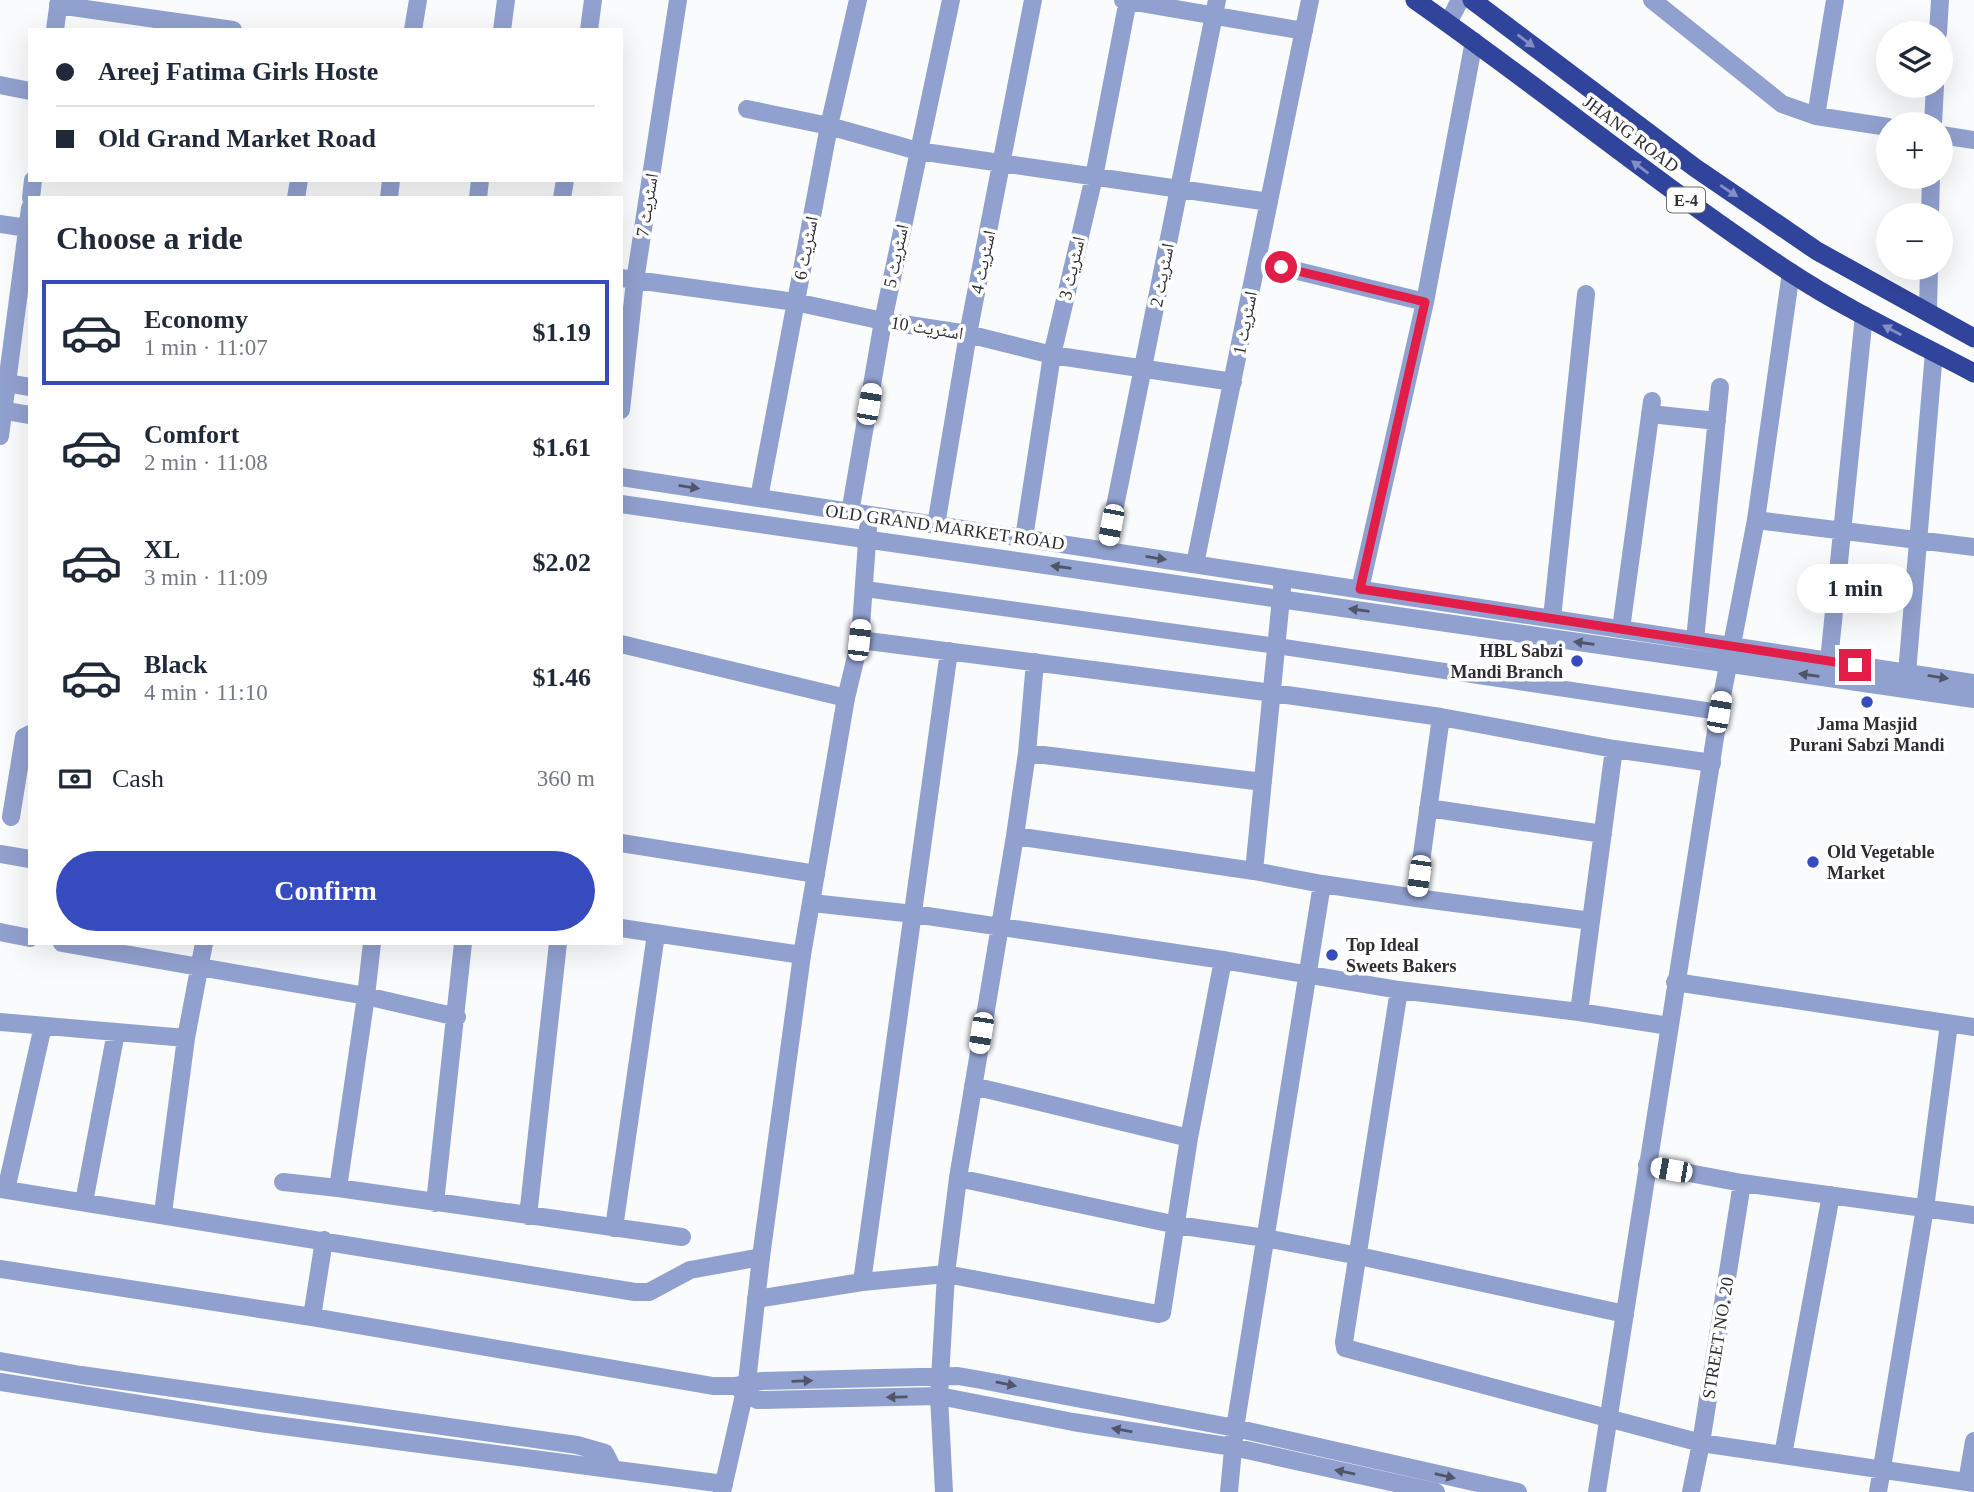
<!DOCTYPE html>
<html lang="en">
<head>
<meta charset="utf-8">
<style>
  :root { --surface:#fff; --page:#f6f6f7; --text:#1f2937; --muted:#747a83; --line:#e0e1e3; --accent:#364cbe }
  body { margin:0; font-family:"Times New Roman","Noto Naskh Arabic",serif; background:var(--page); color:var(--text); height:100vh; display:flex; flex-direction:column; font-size:26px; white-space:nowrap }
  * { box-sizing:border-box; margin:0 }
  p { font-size:23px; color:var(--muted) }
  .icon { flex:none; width:38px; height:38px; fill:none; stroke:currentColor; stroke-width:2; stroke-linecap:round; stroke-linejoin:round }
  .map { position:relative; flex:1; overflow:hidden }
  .panel { position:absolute; left:28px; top:196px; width:595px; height:749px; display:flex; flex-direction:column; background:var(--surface); border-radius:0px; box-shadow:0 7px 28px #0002 }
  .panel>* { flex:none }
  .guide { position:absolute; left:28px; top:28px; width:595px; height:154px; border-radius:0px; box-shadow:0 7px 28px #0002; display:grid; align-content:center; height:154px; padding:0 28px; background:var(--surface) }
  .controls { position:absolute; left:1876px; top:21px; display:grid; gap:14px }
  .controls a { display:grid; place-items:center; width:77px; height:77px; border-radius:50%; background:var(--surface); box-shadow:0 7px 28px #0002; font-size:35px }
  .end { position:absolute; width:32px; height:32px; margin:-16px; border:9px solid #e11d48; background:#fff; box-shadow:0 0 0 4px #fff }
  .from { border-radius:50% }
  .bubble { position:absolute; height:49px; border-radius:24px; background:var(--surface); box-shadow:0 7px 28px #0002; font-size:23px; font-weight:700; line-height:49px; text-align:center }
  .car { position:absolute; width:21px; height:42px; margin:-21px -10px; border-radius:9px; box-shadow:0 0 5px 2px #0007; background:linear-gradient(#fff 24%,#345 0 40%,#fff 0 76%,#345 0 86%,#fff 0) }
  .guide b { display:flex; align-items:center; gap:24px; height:66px; font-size:26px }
  .guide b+b { border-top:2px solid var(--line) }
  .guide i { width:18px; height:18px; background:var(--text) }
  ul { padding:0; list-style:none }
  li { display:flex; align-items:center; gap:21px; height:105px; margin:0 14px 10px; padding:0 14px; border:4px solid transparent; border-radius:0px }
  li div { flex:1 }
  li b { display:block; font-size:26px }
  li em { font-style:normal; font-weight:700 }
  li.selected { border-color:var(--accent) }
  li>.icon { width:63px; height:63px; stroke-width:1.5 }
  h2 { padding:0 28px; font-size:32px; line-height:84px }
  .pay { display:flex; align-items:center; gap:18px; height:77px; padding:0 28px; font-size:26px }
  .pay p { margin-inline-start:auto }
  .button { display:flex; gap:14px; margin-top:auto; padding:14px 28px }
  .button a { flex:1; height:80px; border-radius:42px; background:var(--accent); color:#fff; font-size:28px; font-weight:700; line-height:80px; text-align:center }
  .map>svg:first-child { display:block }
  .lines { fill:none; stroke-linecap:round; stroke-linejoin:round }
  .pedestrian { stroke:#91a1cf; stroke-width:16 }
  .minor { stroke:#91a1cf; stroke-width:18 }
  .tertiary { stroke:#91a1cf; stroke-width:18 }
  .trunk { stroke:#31449c; stroke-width:19 }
  .oneway { fill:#838fc4 }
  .oneway2 { fill:#505669 }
  .route { stroke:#e11d48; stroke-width:9 }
  .poi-dot { fill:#364cbe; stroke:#fff; stroke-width:2.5 }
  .labels { text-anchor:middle; stroke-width:7; stroke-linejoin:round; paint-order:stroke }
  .shield { fill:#fff; stroke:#6c6d70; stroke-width:2 }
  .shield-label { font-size:16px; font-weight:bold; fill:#2d2e32 }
  .street-label { font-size:18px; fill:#2d2e32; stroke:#fff }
  .poi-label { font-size:18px; font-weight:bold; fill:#2d2e32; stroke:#fff; text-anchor:start }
</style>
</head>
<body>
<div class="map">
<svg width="1974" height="1492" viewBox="0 0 1974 1492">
  <rect width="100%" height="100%" fill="#fafbfd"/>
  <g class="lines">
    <path class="pedestrian" d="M865 589 1277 646 1719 712"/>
    <path class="minor" d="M1123 0 1304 31
      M1652 0 1782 104 1816 116 1888 127
      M58 5 233 30
      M1448 23 1460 0
      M55 30 59 0
      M413 30 418 0
      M502 30 506 0
      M589 30 593 0
      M1938 33 1940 0
      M0 85 30 91
      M747 109 829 126 918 151 1269 202
      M1816 116 1835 0
      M1933 124 1935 86
      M1941 135 1974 140
      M31 198 33 180
      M296 198 299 180
      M389 198 391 180
      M478 198 480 180
      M562 198 565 180
      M1930 215 1931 177
      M0 224 27 228
      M1257 261 1425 302
      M621 278 795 302 883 321 968 334 1052 355 1233 382
      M1928 313 1929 268
      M621 410 635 281 678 0
      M1650 414 1717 421
      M0 436 30 208
      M759 498 829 126 858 0
      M850 513 883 321 951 0
      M1756 520 1974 547
      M936 525 968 334 1033 0
      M1024 538 1052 355 1094 177 1128 0
      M1106 551 1217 0
      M1195 564 1310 0
      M1360 589 1425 302 1474 41
      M1552 618 1586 294
      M1621 629 1652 401
      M860 640 1273 693 1441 717 1614 749 1712 763
      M1695 640 1720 387
      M621 644 846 698
      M1829 661 1864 315
      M1907 673 1934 352
      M1027 753 1263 782
      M1428 808 1603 834
      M11 817 24 737 30 734
      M1015 836 1254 871 1322 884 1416 898 1441 717
      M621 843 816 874
      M0 854 30 859
      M1254 871 1283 578
      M1416 898 1591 921 1614 749
      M812 903 914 914 1223 960 1399 990 1579 1012 1669 1026
      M621 928 802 955
      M0 932 30 938
      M62 943 366 996 372 943
      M1675 982 1974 1027
      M1399 990 1344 1342 1345 1348 1701 1443 1974 1483
      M1579 1012 1591 921
      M0 1022 186 1038
      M973 1086 1189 1138
      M1647 1165 1742 1183 1974 1215
      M958 1178 1177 1225 1265 1238 1359 1256 1625 1314
      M283 1182 338 1188 682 1237
      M338 1188 366 996 457 1017
      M0 1189 635 1292H649L690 1270 761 1257
      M6 1190 43 1026
      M84 1202 116 1032
      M435 1203 463 943
      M163 1213 186 1038 204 943
      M528 1216 558 943
      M614 1228 656 934
      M0 1269 312 1317 713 1386H735L761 1381 958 1376 981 1380 1235 1428 1518 1492
      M862 1282 949 651
      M756 1299 862 1282 946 1274 1158 1314 1162 1313 1189 1138 1223 960
      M312 1317 324 1240
      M0 1361 81 1375 577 1445 605 1453 613 1469
      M0 1382 260 1423 724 1484
      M735 1386 757 1400 939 1396 1073 1422 1233 1447 1436 1492
      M1783 1455 1831 1195
      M1967 1482 1974 1441
      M944 1492 939 1396 946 1274 958 1178 1015 836 1027 753 1035 662
      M1229 1492 1235 1428 1322 884
      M1691 1492 1701 1443 1742 1183
      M1878 1492 1925 1208 1949 1024"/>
    <path class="tertiary" d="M0 382 30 387
      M0 410 30 415
      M621 477 1974 683
      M621 504 1974 699
      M722 1492 747 1382 761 1257 802 955 846 698 860 640 868 528
      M1597 1492 1719 712 1756 520 1791 272"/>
    <path class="trunk" d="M1415 0C1541 88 1660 186 1788 271 1847 310 1912 340 1974 373
      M1472 0 1694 167 1817 251 1974 338"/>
  </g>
  <defs><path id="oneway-solid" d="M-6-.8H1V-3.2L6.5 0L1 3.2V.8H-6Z" transform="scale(1.75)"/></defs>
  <g class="oneway">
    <use href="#oneway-solid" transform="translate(1526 41) rotate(37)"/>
    <use href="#oneway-solid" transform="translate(1640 167) rotate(-143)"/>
    <use href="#oneway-solid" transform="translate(1729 191) rotate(34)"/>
    <use href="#oneway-solid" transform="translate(1892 330) rotate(-152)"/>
  </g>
  <g class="oneway2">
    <use href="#oneway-solid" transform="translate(689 487) rotate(9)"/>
    <use href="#oneway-solid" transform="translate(1156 558) rotate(9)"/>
    <use href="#oneway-solid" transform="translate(1061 567) rotate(-172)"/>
    <use href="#oneway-solid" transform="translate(1359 610) rotate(-172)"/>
    <use href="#oneway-solid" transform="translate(1584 643) rotate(-172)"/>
    <use href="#oneway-solid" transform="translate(1809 675) rotate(-172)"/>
    <use href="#oneway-solid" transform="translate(1938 677) rotate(9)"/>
    <use href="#oneway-solid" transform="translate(802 1381) rotate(-2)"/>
    <use href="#oneway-solid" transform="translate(1006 1384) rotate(11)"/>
    <use href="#oneway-solid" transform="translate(897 1397) rotate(179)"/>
    <use href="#oneway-solid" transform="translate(1122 1430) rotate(-170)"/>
    <use href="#oneway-solid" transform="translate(1345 1472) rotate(-168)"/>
    <use href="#oneway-solid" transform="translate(1445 1476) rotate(13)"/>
  </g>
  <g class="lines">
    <path class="route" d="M1281 267 1425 302 1360 589 1855 665"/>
  </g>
  <g class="poi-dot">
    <circle cx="1577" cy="661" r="7"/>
    <circle cx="1867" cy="702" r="7"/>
    <circle cx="1813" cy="862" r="7"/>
    <circle cx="1332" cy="955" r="7"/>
  </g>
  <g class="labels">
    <rect class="shield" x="1667" y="187.5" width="38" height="25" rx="5"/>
    <g class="shield-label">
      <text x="1686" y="206">E-4</text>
    </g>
    <g class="street-label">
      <text transform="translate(1631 134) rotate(37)" y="6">JHANG ROAD</text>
      <text transform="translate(647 205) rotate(-81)" y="6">اسٹریٹ 7</text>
      <text transform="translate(806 248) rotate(-79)" y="6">اسٹریٹ 6</text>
      <text transform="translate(896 256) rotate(-78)" y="6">اسٹریٹ 5</text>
      <text transform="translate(983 262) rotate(-78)" y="6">اسٹریٹ 4</text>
      <text transform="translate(1072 268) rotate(-77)" y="6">اسٹریٹ 3</text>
      <text transform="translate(1162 275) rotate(-79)" y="6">اسٹریٹ 2</text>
      <text transform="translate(1245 323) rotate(-79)" y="6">اسٹریٹ 1</text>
      <text transform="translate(927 328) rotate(9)" y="6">اسٹریٹ 10</text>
      <text transform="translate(945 527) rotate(8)" y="6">OLD GRAND MARKET ROAD</text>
      <text transform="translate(1718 1338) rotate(-81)" y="6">STREET NO. 20</text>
    </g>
    <g class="poi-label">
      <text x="1563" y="657" text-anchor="end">HBL Sabzi<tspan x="1563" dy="21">Mandi Branch</tspan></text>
      <text x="1867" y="730" text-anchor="middle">Jama Masjid<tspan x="1867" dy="21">Purani Sabzi Mandi</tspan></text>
      <text x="1827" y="858">Old Vegetable<tspan x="1827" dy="21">Market</tspan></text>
      <text x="1346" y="951">Top Ideal<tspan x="1346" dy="21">Sweets Bakers</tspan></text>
    </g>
  </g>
</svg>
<div class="controls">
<a><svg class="icon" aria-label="layers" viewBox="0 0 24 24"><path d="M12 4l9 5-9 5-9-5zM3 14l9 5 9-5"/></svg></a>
<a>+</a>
<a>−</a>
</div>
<i class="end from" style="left:1281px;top:267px"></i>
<i class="end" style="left:1855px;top:665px"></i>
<div class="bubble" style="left:1797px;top:564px;width:116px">1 min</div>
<i class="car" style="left:869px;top:404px;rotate:10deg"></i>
<i class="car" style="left:1111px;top:525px;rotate:191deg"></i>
<i class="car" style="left:859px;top:640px;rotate:6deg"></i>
<i class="car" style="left:1719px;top:712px;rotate:10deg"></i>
<i class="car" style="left:1419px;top:876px;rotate:188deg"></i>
<i class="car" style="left:981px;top:1033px;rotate:189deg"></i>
<i class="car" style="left:1671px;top:1170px;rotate:280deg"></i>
<div class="guide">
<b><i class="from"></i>Areej Fatima Girls Hoste</b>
<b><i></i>Old Grand Market Road</b>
</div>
<section class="panel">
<h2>Choose a ride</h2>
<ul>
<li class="selected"><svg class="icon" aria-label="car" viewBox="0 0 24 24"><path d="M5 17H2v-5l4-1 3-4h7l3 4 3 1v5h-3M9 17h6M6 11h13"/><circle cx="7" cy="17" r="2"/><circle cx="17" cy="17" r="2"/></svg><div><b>Economy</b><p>1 min · 11:07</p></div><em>$1.19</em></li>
<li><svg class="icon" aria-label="car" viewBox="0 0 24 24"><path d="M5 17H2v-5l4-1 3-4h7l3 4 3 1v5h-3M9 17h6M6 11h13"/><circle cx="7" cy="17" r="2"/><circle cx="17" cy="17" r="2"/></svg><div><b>Comfort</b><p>2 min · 11:08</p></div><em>$1.61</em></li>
<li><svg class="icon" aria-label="car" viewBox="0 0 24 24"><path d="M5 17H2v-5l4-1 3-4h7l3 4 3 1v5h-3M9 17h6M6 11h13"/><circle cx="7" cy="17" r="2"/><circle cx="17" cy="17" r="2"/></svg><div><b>XL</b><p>3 min · 11:09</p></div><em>$2.02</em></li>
<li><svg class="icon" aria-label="car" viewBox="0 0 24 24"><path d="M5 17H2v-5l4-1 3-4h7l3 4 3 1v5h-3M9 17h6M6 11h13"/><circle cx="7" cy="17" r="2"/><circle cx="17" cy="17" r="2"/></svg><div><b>Black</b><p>4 min · 11:10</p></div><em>$1.46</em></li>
</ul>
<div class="pay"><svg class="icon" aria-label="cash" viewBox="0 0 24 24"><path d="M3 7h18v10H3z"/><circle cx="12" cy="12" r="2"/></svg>Cash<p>360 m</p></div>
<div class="button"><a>Confirm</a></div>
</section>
</div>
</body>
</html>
